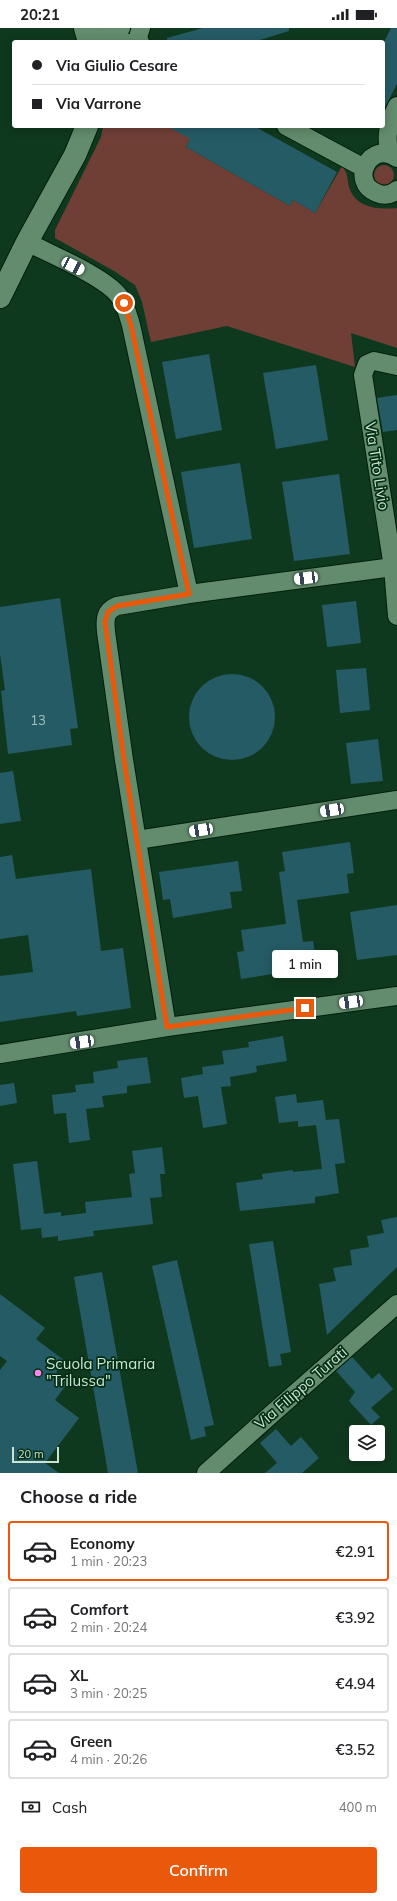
<!DOCTYPE html>
<html lang="en">
<head>
<meta charset="utf-8">
<style>
  :root { --surface:#fff; --page:#f2f2f2; --text:#202124; --muted:#757577; --line:#e0e0e0; --accent:#ea580c }
  body { margin:0; font-family:Mulish,sans-serif; background:var(--page); color:var(--text); height:100vh; display:flex; flex-direction:column; font-size:15px; white-space:nowrap }
  * { box-sizing:border-box; margin:0 }
  p { font-size:13px; color:var(--muted) }
  .icon { flex:none; width:22px; height:22px; fill:none; stroke:currentColor; stroke-width:2; stroke-linecap:round; stroke-linejoin:round }
  .map { position:relative; height:1445px; overflow:hidden }
  .side { display:flex; flex-direction:column; background:var(--surface); flex:1 }
  .side>* { flex:none }
  .top-card { position:absolute; left:12px; top:12px; width:373px; height:88px; border-radius:4px; box-shadow:0 2px 10px #0003; display:grid; align-content:center; height:88px; padding:0 20px; background:var(--surface) }
  .buttons { position:absolute; left:349px; top:1397px; display:grid; gap:8px }
  .buttons a { display:grid; place-items:center; width:36px; height:36px; border-radius:4px; background:var(--surface); box-shadow:0 2px 10px #0003; font-size:20px }
  .scale { position:absolute; left:12px; bottom:10px; width:47px; box-sizing:border-box; padding-left:4px; border:2px solid #cde3d2; border-top:0; font-size:11px; line-height:14px; white-space:nowrap; color:#cde3d2; -webkit-text-stroke:3px #032f15; paint-order:stroke }
  .end { position:absolute; width:18px; height:18px; margin:-9px; border:5px solid #ea580c; background:#fff; box-shadow:0 0 0 2px #fff }
  .from { border-radius:50% }
  .bubble { position:absolute; height:28px; border-radius:4px; background:var(--surface); box-shadow:0 2px 10px #0003; font-size:13px; font-weight:600; line-height:28px; text-align:center }
  .car { position:absolute; width:12px; height:24px; margin:-12px -6px; border-radius:5px; box-shadow:0 0 3px 1px #0007; background:linear-gradient(#fff 24%,#345 0 40%,#fff 0 76%,#345 0 86%,#fff 0) }
  .top-card b { display:flex; align-items:center; gap:14px; height:38px; font-size:15px }
  .top-card b+b { border-top:1px solid var(--line) }
  .top-card i { width:10px; height:10px; background:var(--text) }
  ul { padding:0; list-style:none }
  li { display:flex; align-items:center; gap:12px; height:60px; margin:0 8px 6px; padding:0 12px; border:2px solid var(--line); border-radius:4px }
  li div { flex:1 }
  li b { display:block; font-size:15px }
  li em { font-style:normal; font-weight:600 }
  li.current { border-color:var(--accent) }
  li>.icon { width:36px; height:36px; stroke-width:1.5 }
  h2 { padding:0 20px; font-size:18px; line-height:48px }
  .pay { display:flex; align-items:center; gap:10px; height:44px; padding:0 20px; font-size:15px }
  .pay p { margin-inline-start:auto }
  .cta { display:flex; gap:8px; margin-top:auto; padding:8px 20px }
  .cta a { flex:1; height:46px; border-radius:4px; background:var(--accent); color:#fff; font-size:16px; font-weight:600; line-height:46px; text-align:center }
  .status { display:flex; justify-content:space-between; align-items:center; height:28px; padding:0 20px; background:var(--surface); direction:ltr }
  .status svg { height:11px; fill:currentColor }
  .map>svg:first-child { display:block }
  .green { fill:#6f3f36 }
  .building { fill:#255b65 }
  .lines { fill:none; stroke-linecap:round; stroke-linejoin:round }
  .minor-casing { stroke:#011e0b; stroke-width:20 }
  .tertiary-casing { stroke:#011e0b; stroke-width:24 }
  .minor { stroke:#628c6d; stroke-width:18 }
  .tertiary { stroke:#628c6d; stroke-width:22 }
  .route { stroke:#ea580c; stroke-width:5 }
  .poi-dot { fill:#f988e9; stroke:#032f15; stroke-width:1.5 }
  .labels { text-anchor:middle; stroke-width:3.5; stroke-linejoin:round; paint-order:stroke }
  .number-label { font-size:13px; fill:#a3c1b7 }
  .street-label { font-size:15px; fill:#cde3d2; stroke:#032f15 }
  .poi-label { font-size:15px; fill:#cde3d2; stroke:#032f15; text-anchor:start }
</style>
</head>
<body>
<div class="status"><b>20:21</b><svg viewBox="0 0 49 12"><path d="M0 12V9h3v3zM5 12V6h3v6zM10 12V3h3v9zM15 12V0h3v12zM26 1h20v11H26zM47 4h2v5h-2z"/></svg></div>
<div class="map">
<svg width="397" height="1445" viewBox="0 0 397 1445">
  <rect width="100%" height="100%" fill="#0f391e"/>
  <path class="green" d="M103 98H184L190 111 186 119 290 178 293 172 315 185 342 138C348 145 347 151 349 159 355 180 379 182 397 180V320L351 305 355 339 227 298 151 314 142 274 135 257 114 243 55 210V202L101 109Z
    M374 147a10 10 0 1 1 20 0a10 10 0 1 1-20 0Z"/>
  <path class="building" d="M203 0H289V3L253 14H167V10Z
    M391 0H397V56L383 83V16Z
    M167 98H254L337 144 315 185 293 172 290 178 186 119 190 111Z
    M209 326 222 402 176 411 162 334Z
    M316 337 328 412 276 421 263 345Z
    M397 367V402L383 404 377 370Z
    M240 435 252 511 194 520 181 444Z
    M339 446 350 526 294 533 282 454Z
    M60 570 78 700 70 701 72 717 8 726 1 663 5 662 0 626V579Z
    M356 573 361 615 327 619 322 577Z
    M366 640 370 682 340 685 336 642Z
    M189 689a43 43 0 1 1 86 0a43 43 0 1 1-86 0Z
    M378 711 383 753 351 756 346 715Z
    M13 743 21 793 0 796V745Z
    M350 814 354 845 347 846 349 865 297 872 303 914 313 913 317 939 241 951 237 924 244 923 241 902 286 896 279 844 285 843 282 824Z
    M12 827 16 851 91 841 101 923 123 920 131 980 77 988 76 983 0 994V948L33 944 28 907 0 911V829Z
    M238 833 242 863 230 864 232 880 173 890 170 871 163 872 159 844Z
    M397 877V927L357 932 350 884Z
    M283 1008 287 1033 256 1038 257 1044 230 1049 231 1058 221 1059 227 1096 203 1100 198 1068 184 1070 181 1050 203 1046 202 1039 224 1036 222 1023 249 1019 248 1014Z
    M147 1029 151 1055 127 1058V1065L102 1068 104 1079 86 1081 90 1112 69 1115 66 1085 54 1086 52 1067 76 1064 75 1057 94 1055 93 1044 118 1040 117 1033Z
    M14 1055 17 1075 0 1078V1057Z
    M296 1066 297 1075 323 1072 326 1092 339 1091 345 1135 335 1136 339 1165 315 1169V1175L240 1183 236 1155 263 1151 262 1146 293 1142V1144L322 1141 316 1097 298 1099V1093L279 1095 275 1069Z
    M162 1119 165 1146H160L162 1169 150 1170 153 1196 93 1203 94 1208 58 1213V1208L42 1210 41 1200 21 1202 13 1136 37 1133 44 1186 61 1184V1188L86 1185 85 1174 132 1169 129 1146 135 1145 132 1123Z
    M397 1189V1239L327 1307 319 1256 336 1253 333 1240 352 1237 350 1222 369 1219 367 1208 384 1205 381 1192Z
    M273 1213 291 1324 280 1326 282 1337 269 1339 249 1216Z
    M177 1232 214 1397 204 1399 206 1408 191 1412 152 1238Z
    M102 1244 138 1445H108L74 1249Z
    M0 1266 45 1300 36 1311 65 1333 56 1344 69 1353 55 1372 79 1390 45 1435 59 1445H0V1342L7 1333 0 1328Z
    M352 1329 372 1351 379 1345 393 1361 371 1380 380 1389 371 1397 349 1373 355 1364 336 1343Z
    M276 1401 291 1418 301 1409 319 1430 302 1445H265L277 1435 260 1415Z"/>
  <g class="lines">
    <g class="minor-casing">
      <path id="minor" d="M103 5 125 14
        M88 10 121 0
        M140 14 138 9 141 0
        M286 98 364 140
        M391 127C384 110 389 94 397 78
        M397 130C371 111 348 154 377 165 384 168 391 167 397 162
        M27 214C50 226 105 249 119 268 126 277 128 287 131 297L189 566
        M397 338 374 333 367 336 363 347 393 539 397 588
        M137 812 397 772
        M167 999 124 732 106 604C105 593 104 583 117 578L189 566 393 539
        M0 1026 167 999 397 968
        M206 1445 274 1384 397 1276"/>
    </g>
    <g class="tertiary-casing">
      <path id="tertiary" d="M85 0 89 14
        M0 269 27 214 75 127 87 98"/>
    </g>
    <use href="#minor" class="minor"/>
    <use href="#tertiary" class="tertiary"/>
  </g>
  <g class="lines">
    <path class="route" d="M124 275 131 297 189 566 117 578 108 584 105 594 124 732 167 999 305 980"/>
  </g>
  <circle class="poi-dot" cx="38" cy="1345" r="4"/>
  <g class="labels">
    <g class="number-label">
      <text x="38" y="697">13</text>
    </g>
    <g class="street-label">
      <text transform="translate(377 438) rotate(81)" y="5">Via Tito Livio</text>
      <text transform="translate(301 1360) rotate(-41)" y="5">Via Filippo Turati</text>
    </g>
    <g class="poi-label">
      <text x="46" y="1341">Scuola Primaria<tspan x="46" dy="17">"Trilussa"</tspan></text>
    </g>
  </g>
</svg>
<div class="buttons">
<a><svg class="icon" aria-label="layers" viewBox="0 0 24 24"><path d="M12 4l9 5-9 5-9-5zM3 14l9 5 9-5"/></svg></a>
</div>
<div class="scale">20 m</div>
<i class="end from" style="left:124px;top:275px"></i>
<i class="end" style="left:305px;top:980px"></i>
<div class="bubble" style="left:272px;top:922px;width:66px">1 min</div>
<i class="car" style="left:73px;top:238px;rotate:117deg"></i>
<i class="car" style="left:306px;top:550px;rotate:263deg"></i>
<i class="car" style="left:332px;top:782px;rotate:261deg"></i>
<i class="car" style="left:201px;top:802px;rotate:261deg"></i>
<i class="car" style="left:351px;top:974px;rotate:262deg"></i>
<i class="car" style="left:82px;top:1014px;rotate:262deg"></i>
<div class="top-card">
<b><i class="from"></i>Via Giulio Cesare</b>
<b><i></i>Via Varrone</b>
</div>
</div>
<section class="side">
<h2>Choose a ride</h2>
<ul>
<li class="current"><svg class="icon" aria-label="car" viewBox="0 0 24 24"><path d="M5 17H2v-5l4-1 3-4h7l3 4 3 1v5h-3M9 17h6M6 11h13"/><circle cx="7" cy="17" r="2"/><circle cx="17" cy="17" r="2"/></svg><div><b>Economy</b><p>1 min · 20:23</p></div><em>€2.91</em></li>
<li><svg class="icon" aria-label="car" viewBox="0 0 24 24"><path d="M5 17H2v-5l4-1 3-4h7l3 4 3 1v5h-3M9 17h6M6 11h13"/><circle cx="7" cy="17" r="2"/><circle cx="17" cy="17" r="2"/></svg><div><b>Comfort</b><p>2 min · 20:24</p></div><em>€3.92</em></li>
<li><svg class="icon" aria-label="car" viewBox="0 0 24 24"><path d="M5 17H2v-5l4-1 3-4h7l3 4 3 1v5h-3M9 17h6M6 11h13"/><circle cx="7" cy="17" r="2"/><circle cx="17" cy="17" r="2"/></svg><div><b>XL</b><p>3 min · 20:25</p></div><em>€4.94</em></li>
<li><svg class="icon" aria-label="car" viewBox="0 0 24 24"><path d="M5 17H2v-5l4-1 3-4h7l3 4 3 1v5h-3M9 17h6M6 11h13"/><circle cx="7" cy="17" r="2"/><circle cx="17" cy="17" r="2"/></svg><div><b>Green</b><p>4 min · 20:26</p></div><em>€3.52</em></li>
</ul>
<div class="pay"><svg class="icon" aria-label="cash" viewBox="0 0 24 24"><path d="M3 7h18v10H3z"/><circle cx="12" cy="12" r="2"/></svg>Cash<p>400 m</p></div>
<div class="cta"><a>Confirm</a></div>
</section>
</body>
</html>
